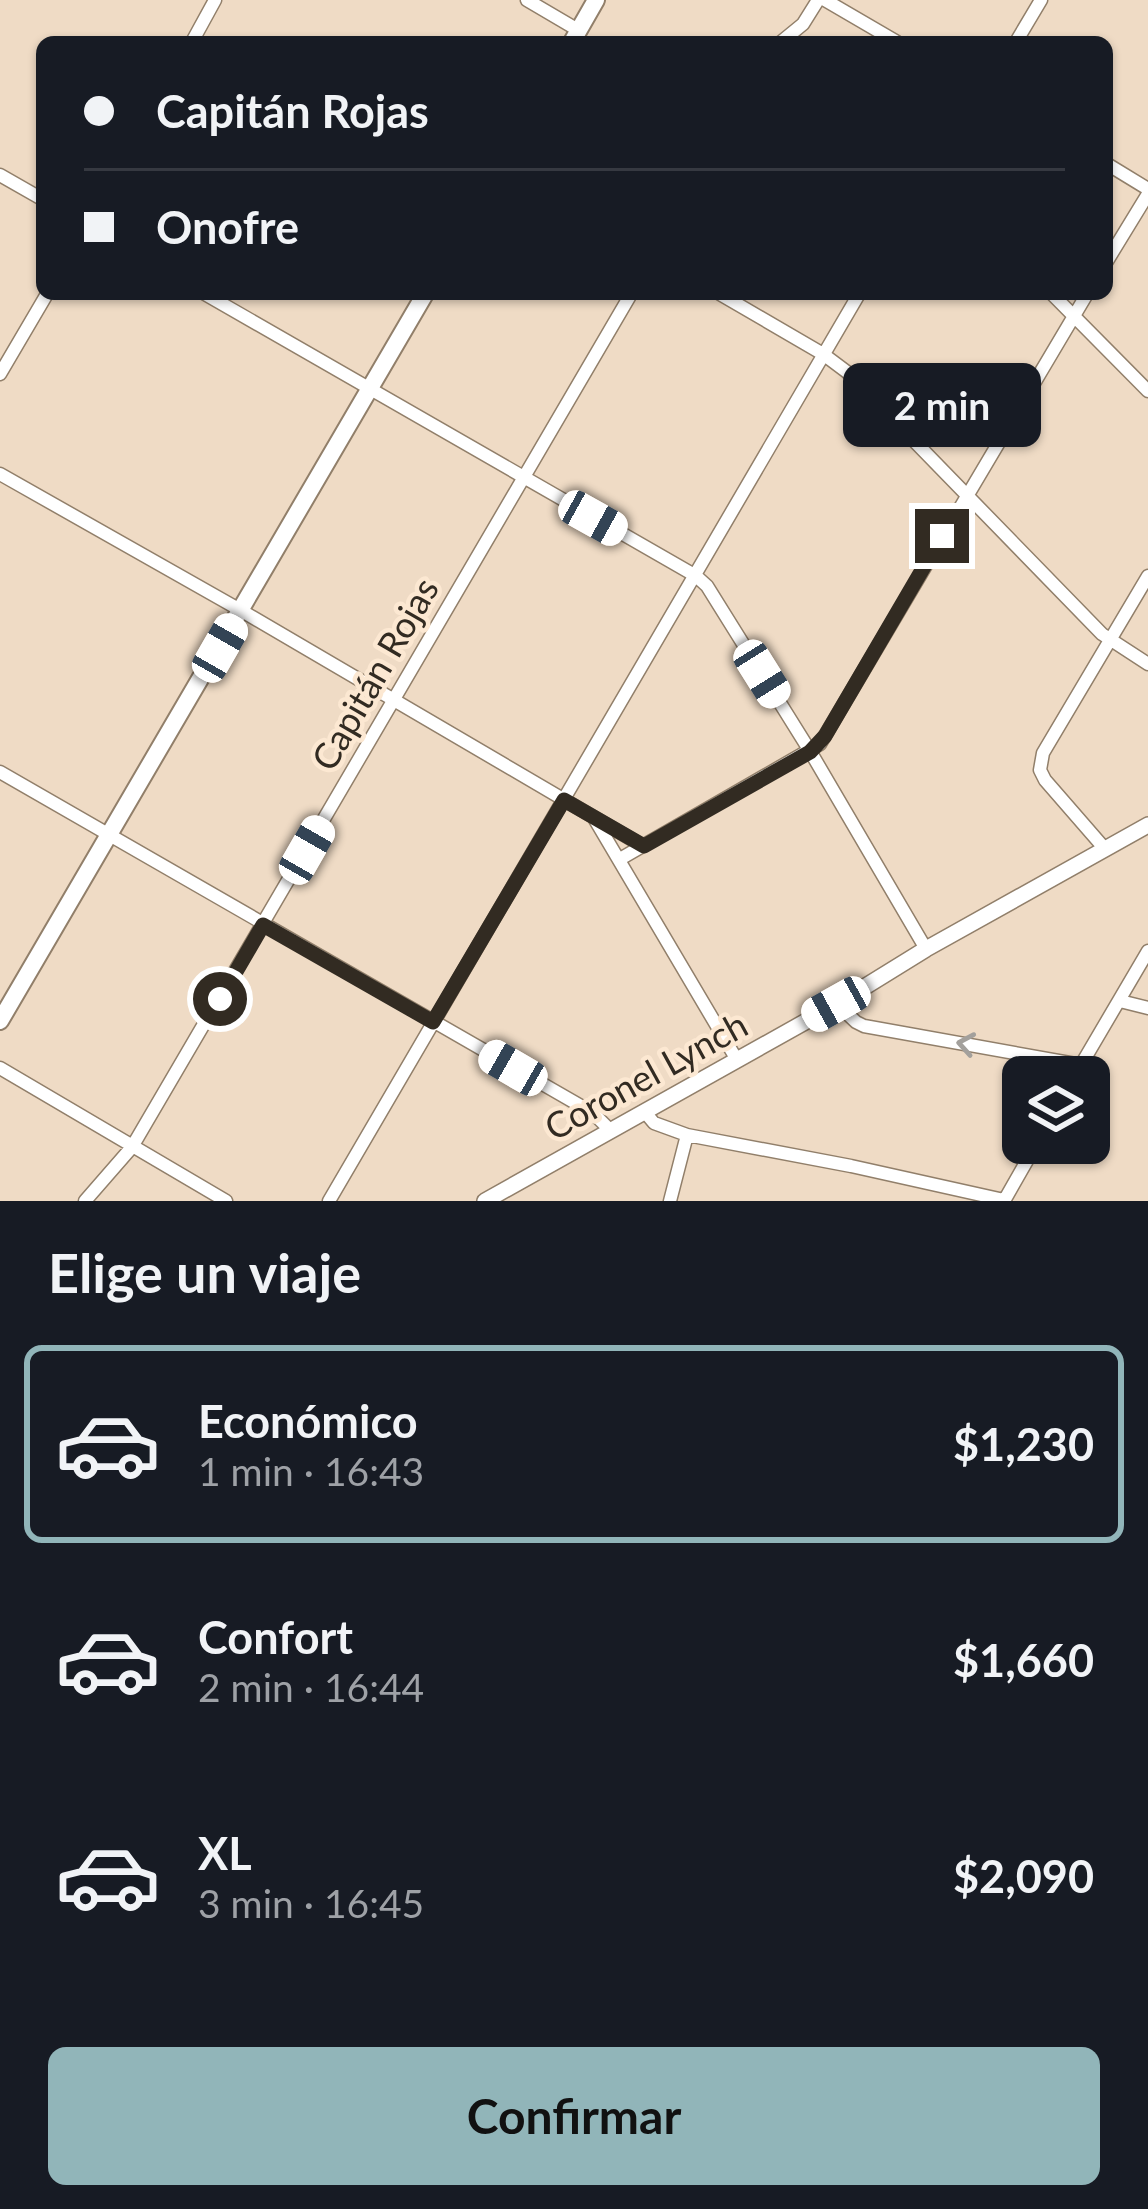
<!DOCTYPE html>
<html lang="es">
<head>
<meta charset="utf-8">
<style>
  :root { --surface:#171b24; --page:#20242c; --text:#f1f3f6; --muted:#9ea1a6; --line:#363941; --accent:#91b5b9 }
  body { margin:0; font-family:Lato,sans-serif; background:var(--page); color:var(--text); height:100vh; display:flex; flex-direction:column; font-size:45px; white-space:nowrap }
  * { box-sizing:border-box; margin:0 }
  p { font-size:39px; color:var(--muted) }
  .icon { flex:none; width:66px; height:66px; fill:none; stroke:currentColor; stroke-width:2; stroke-linecap:round; stroke-linejoin:round }
  .map { position:relative; height:1201px; overflow:hidden }
  .drawer { display:flex; flex-direction:column; background:var(--surface); flex:1 }
  .drawer>* { flex:none }
  .hud { position:absolute; left:36px; top:36px; width:1077px; height:264px; border-radius:18px; box-shadow:0 3px 9px #0004; display:grid; align-content:center; height:264px; padding:0 48px; background:var(--surface) }
  .buttons { position:absolute; left:1002px; top:1056px; display:grid; gap:24px }
  .buttons a { display:grid; place-items:center; width:108px; height:108px; border-radius:18px; background:var(--surface); box-shadow:0 3px 9px #0004; font-size:60px }
  .end { position:absolute; width:54px; height:54px; margin:-27px; border:15px solid #322b22; background:#fff; box-shadow:0 0 0 6px #fff }
  .from { border-radius:50% }
  .bubble { position:absolute; height:84px; border-radius:18px; background:var(--surface); box-shadow:0 3px 9px #0004; font-size:39px; font-weight:700; line-height:84px; text-align:center }
  .car { position:absolute; width:36px; height:72px; margin:-36px -18px; border-radius:15px; box-shadow:0 0 9px 3px #0007; background:linear-gradient(#fff 24%,#345 0 40%,#fff 0 76%,#345 0 86%,#fff 0) }
  .hud b { display:flex; align-items:center; gap:42px; height:114px; font-size:45px }
  .hud b+b { border-top:3px solid var(--line) }
  .hud i { width:30px; height:30px; background:var(--text) }
  ul { padding:0; list-style:none }
  li { display:flex; align-items:center; gap:36px; height:198px; margin:0 24px 18px; padding:0 24px; border:6px solid transparent; border-radius:18px }
  li div { flex:1 }
  li b { display:block; font-size:45px }
  li em { font-style:normal; font-weight:700 }
  li.current { border-color:var(--accent) }
  li>.icon { width:108px; height:108px; stroke-width:1.5 }
  h2 { padding:0 48px; font-size:54px; line-height:144px }
  .action { display:flex; gap:24px; margin-top:auto; padding:24px 48px }
  .action a { flex:1; height:138px; border-radius:18px; background:var(--accent); color:#111; font-size:48px; font-weight:700; line-height:138px; text-align:center }
  .map>svg:first-child { display:block }
  .lines { fill:none; stroke-linecap:round; stroke-linejoin:round }
  .minor-casing { stroke:#917f6a; stroke-width:15 }
  .tertiary-casing { stroke:#917f6a; stroke-width:18 }
  .secondary-casing { stroke:#917f6a; stroke-width:20 }
  .minor { stroke:#fff; stroke-width:12 }
  .tertiary { stroke:#fff; stroke-width:15 }
  .secondary { stroke:#fff; stroke-width:16 }
  .oneway { stroke:#a3a09c }
  .route { stroke:#322b22; stroke-width:15 }
  .labels { text-anchor:middle; stroke-width:9; stroke-linejoin:round; paint-order:stroke }
  .street-label { font-size:36px; fill:#322b22; stroke:#fce8d2 }
</style>
</head>
<body>
<div class="map">
<svg width="1148" height="1201" viewBox="0 0 1148 1201">
  <rect width="100%" height="100%" fill="#efdbc5"/>
  <g class="lines">
    <g class="minor-casing">
      <path id="minor" d="M527 0 578 30
        M825 0 897 42
        M192 42 215 0
        M781 42 803 24 818 0
        M1016 42 1041 0
        M1107 164 1148 189
        M0 175 42 199
        M1107 261 1148 194
        M205 294 696 576 707 586 810 751 926 949
        M720 294 823 354 847 372 1102 634 1148 664
        M1052 294 1148 391
        M0 374 47 294
        M0 474 242 611 643 846
        M0 772 593 1113 610 1130
        M594 818 737 1060
        M1105 849 1045 780 1040 770 1043 753 1148 576
        M620 859 820 744 1087 294
        M1120 1001 1148 1008
        M837 1004 856 1022 864 1026 1081 1065
        M0 1068 226 1201
        M1074 1077 1148 951
        M644 1111 654 1123 687 1135 851 1166 1004 1200
        M85 1201 132 1147 631 294
        M329 1201 859 294
        M670 1201 687 1135
        M1004 1201 1037 1143"/>
    </g>
    <g class="tertiary-casing">
      <path id="tertiary" d="M485 1201 837 1004 926 949 1148 825"/>
    </g>
    <g class="secondary-casing">
      <path id="secondary" d="M572 42 596 0
        M0 1021 425 294"/>
    </g>
    <use href="#minor" class="minor"/>
    <use href="#tertiary" class="tertiary"/>
    <use href="#secondary" class="secondary"/>
  </g>
  <defs><path id="oneway-chevron" d="M-2-3.5L2.5 0L-2 3.5" fill="none" stroke-width="1.6" stroke-linecap="round" stroke-linejoin="round" transform="scale(3)"/></defs>
  <use class="oneway" href="#oneway-chevron" transform="translate(966 1044) rotate(-170)"/>
  <g class="lines">
    <path class="route" d="M220 999 263 925 433 1022 564 800 644 846 810 752 825 736 942 536"/>
  </g>
  <g class="labels">
    <g class="street-label">
      <text transform="translate(375 674) rotate(-60)" y="13">Capitán Rojas</text>
      <text transform="translate(646 1076) rotate(-29)" y="13">Coronel Lynch</text>
    </g>
  </g>
</svg>
<div class="buttons">
<a><svg class="icon" aria-label="layers" viewBox="0 0 24 24"><path d="M12 4l9 5-9 5-9-5zM3 14l9 5 9-5"/></svg></a>
</div>
<i class="end from" style="left:220px;top:999px"></i>
<i class="end" style="left:942px;top:536px"></i>
<div class="bubble" style="left:843px;top:363px;width:198px">2 min</div>
<i class="car" style="left:593px;top:518px;rotate:119deg"></i>
<i class="car" style="left:220px;top:648px;rotate:30deg"></i>
<i class="car" style="left:762px;top:674px;rotate:148deg"></i>
<i class="car" style="left:307px;top:850px;rotate:30deg"></i>
<i class="car" style="left:836px;top:1004px;rotate:241deg"></i>
<i class="car" style="left:513px;top:1068px;rotate:300deg"></i>
<div class="hud">
<b><i class="from"></i>Capitán Rojas</b>
<b><i></i>Onofre</b>
</div>
</div>
<section class="drawer">
<h2>Elige un viaje</h2>
<ul>
<li class="current"><svg class="icon" aria-label="car" viewBox="0 0 24 24"><path d="M5 17H2v-5l4-1 3-4h7l3 4 3 1v5h-3M9 17h6M6 11h13"/><circle cx="7" cy="17" r="2"/><circle cx="17" cy="17" r="2"/></svg><div><b>Económico</b><p>1 min · 16:43</p></div><em>$1,230</em></li>
<li><svg class="icon" aria-label="car" viewBox="0 0 24 24"><path d="M5 17H2v-5l4-1 3-4h7l3 4 3 1v5h-3M9 17h6M6 11h13"/><circle cx="7" cy="17" r="2"/><circle cx="17" cy="17" r="2"/></svg><div><b>Confort</b><p>2 min · 16:44</p></div><em>$1,660</em></li>
<li><svg class="icon" aria-label="car" viewBox="0 0 24 24"><path d="M5 17H2v-5l4-1 3-4h7l3 4 3 1v5h-3M9 17h6M6 11h13"/><circle cx="7" cy="17" r="2"/><circle cx="17" cy="17" r="2"/></svg><div><b>XL</b><p>3 min · 16:45</p></div><em>$2,090</em></li>
</ul>
<div class="action"><a>Confirmar</a></div>
</section>
</body>
</html>
